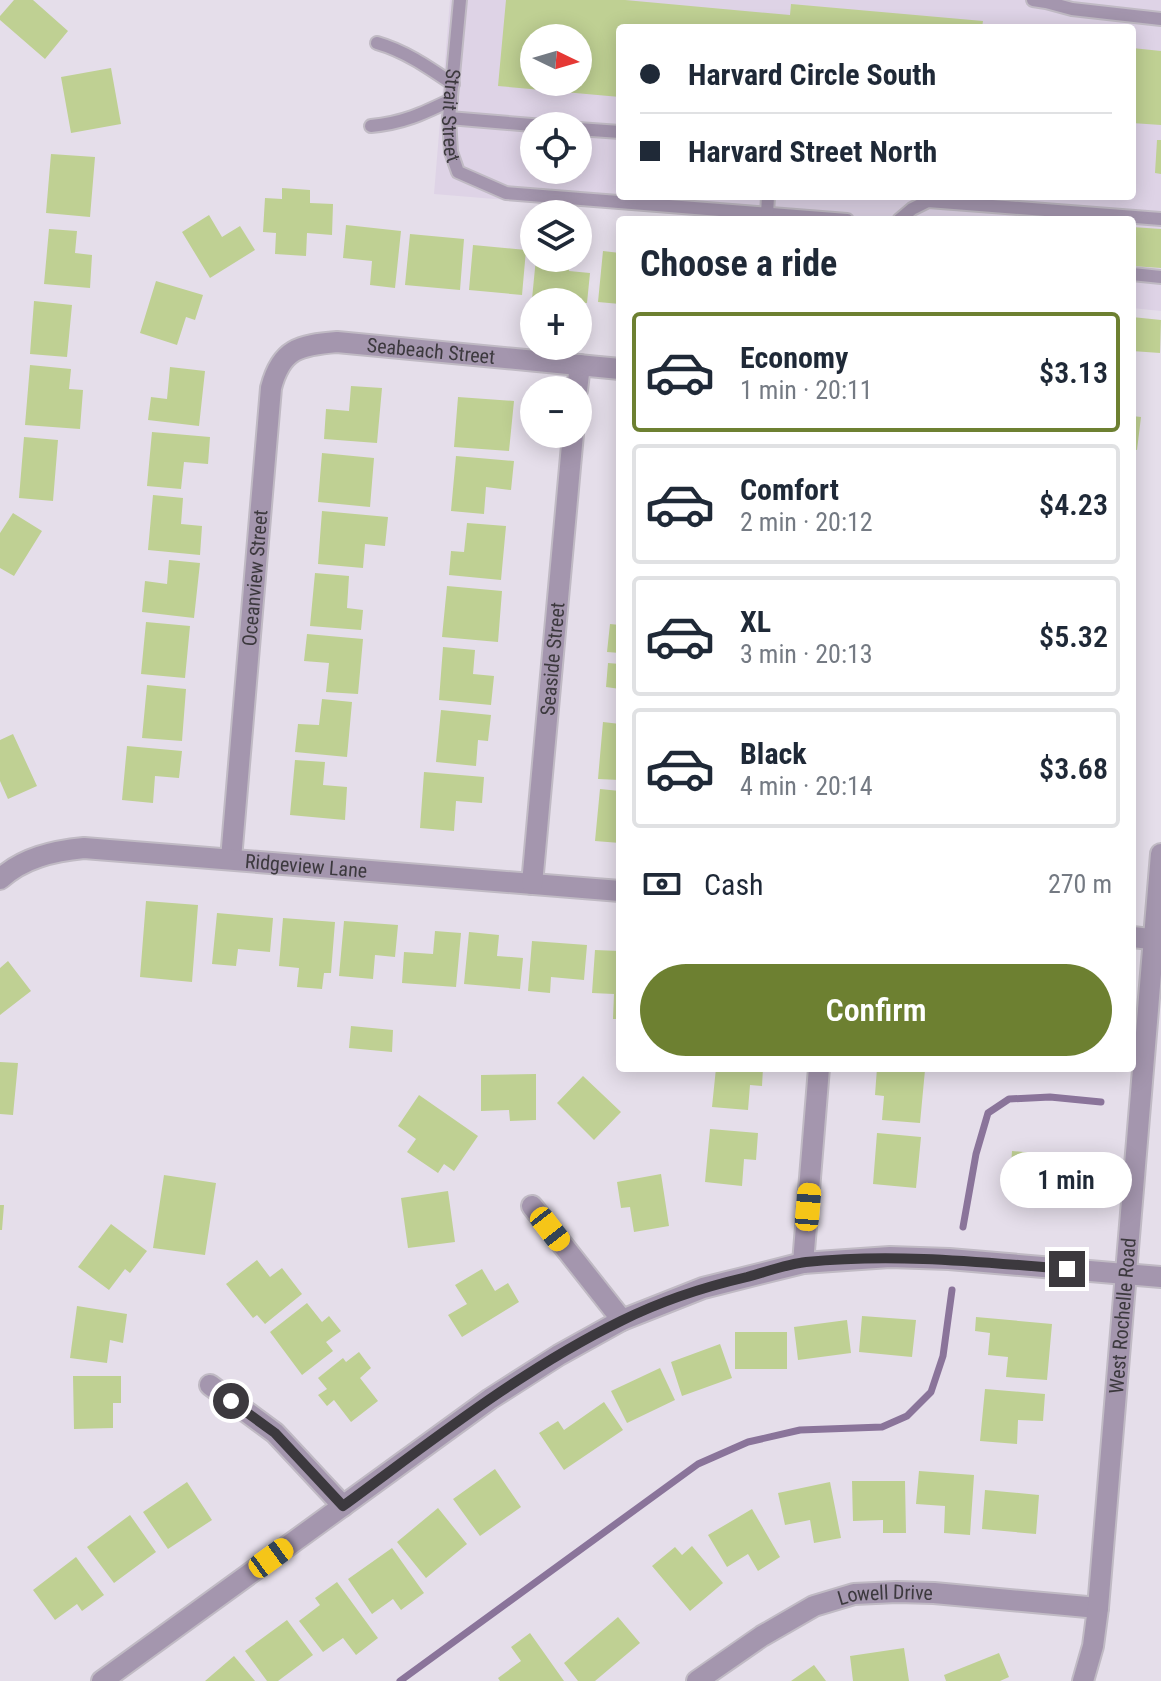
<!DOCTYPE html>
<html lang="en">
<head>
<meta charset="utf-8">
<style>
  :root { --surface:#fff; --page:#f6f6f7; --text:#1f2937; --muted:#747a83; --line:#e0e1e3; --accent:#6d8031 }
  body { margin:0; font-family:"Roboto Condensed",sans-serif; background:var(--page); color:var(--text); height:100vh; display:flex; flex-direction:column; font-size:30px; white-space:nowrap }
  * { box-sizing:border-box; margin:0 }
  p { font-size:26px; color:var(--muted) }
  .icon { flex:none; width:44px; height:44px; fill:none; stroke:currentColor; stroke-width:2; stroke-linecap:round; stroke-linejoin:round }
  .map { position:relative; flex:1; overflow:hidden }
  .side { position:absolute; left:616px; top:216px; width:520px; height:856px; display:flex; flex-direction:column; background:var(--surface); border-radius:8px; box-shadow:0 4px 20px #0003 }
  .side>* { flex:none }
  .guide { position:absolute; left:616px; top:24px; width:520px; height:176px; border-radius:8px; box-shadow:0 4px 20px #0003; display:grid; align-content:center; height:176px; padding:0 24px; background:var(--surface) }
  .needle { width:52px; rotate:95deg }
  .fabs { position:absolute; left:520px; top:24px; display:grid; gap:16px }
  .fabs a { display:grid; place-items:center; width:72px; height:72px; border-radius:50%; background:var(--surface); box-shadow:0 4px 20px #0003; font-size:40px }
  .end { position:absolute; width:36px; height:36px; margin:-18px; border:10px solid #3c393e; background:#fff; box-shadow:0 0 0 4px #fff }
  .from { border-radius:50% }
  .bubble { position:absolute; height:56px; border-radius:28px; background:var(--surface); box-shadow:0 4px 20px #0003; font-size:26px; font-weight:600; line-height:56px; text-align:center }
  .car { position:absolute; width:24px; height:48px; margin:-24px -12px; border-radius:10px; box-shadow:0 0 6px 2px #0007; background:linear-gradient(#f5c518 24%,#345 0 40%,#f5c518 0 76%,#345 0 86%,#f5c518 0) }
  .guide b { display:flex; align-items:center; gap:28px; height:76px; font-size:30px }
  .guide b+b { border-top:2px solid var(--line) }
  .guide i { width:20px; height:20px; background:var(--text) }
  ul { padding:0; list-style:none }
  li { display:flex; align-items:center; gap:24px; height:120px; margin:0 16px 12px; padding:0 8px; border:4px solid var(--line); border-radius:8px }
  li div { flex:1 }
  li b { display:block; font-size:30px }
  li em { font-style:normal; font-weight:600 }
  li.selected { border-color:var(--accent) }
  li>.icon { width:72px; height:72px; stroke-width:1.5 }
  h2 { padding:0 24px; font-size:36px; line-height:96px }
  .pay { display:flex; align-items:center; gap:20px; height:88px; padding:0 24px; font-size:30px }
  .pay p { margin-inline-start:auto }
  .primary-button { display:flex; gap:16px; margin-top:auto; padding:16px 24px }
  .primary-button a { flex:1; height:92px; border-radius:48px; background:var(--accent); color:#fff; font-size:32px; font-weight:600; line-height:92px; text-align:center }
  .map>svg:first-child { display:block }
  .built { fill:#ded3e6; fill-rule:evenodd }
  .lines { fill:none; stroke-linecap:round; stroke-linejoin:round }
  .stream { stroke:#8a749a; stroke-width:7 }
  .building { fill:#bfd093; fill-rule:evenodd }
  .service-casing { stroke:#c0bac4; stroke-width:16 }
  .minor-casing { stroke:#c0bac4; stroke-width:24 }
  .tertiary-casing { stroke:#c0bac4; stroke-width:24 }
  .service { stroke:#a496ae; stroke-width:12 }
  .minor { stroke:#a496ae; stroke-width:20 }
  .tertiary { stroke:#a496ae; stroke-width:20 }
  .route { stroke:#3c393e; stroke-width:10 }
  .labels { text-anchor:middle; stroke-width:7; stroke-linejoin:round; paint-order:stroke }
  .street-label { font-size:20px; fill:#3c393e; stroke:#f2ebf8 }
</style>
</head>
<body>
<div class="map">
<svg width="1161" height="1681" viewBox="0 0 1161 1681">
  <rect width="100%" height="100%" fill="#e5deea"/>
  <path class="built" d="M450 0H1161V311L1132 308V220H746L434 194ZM620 28H1132V196H620ZM534 38H578V82H534ZM534 126H578V170H534Z"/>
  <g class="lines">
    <path class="stream" d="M963 1227 976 1154 988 1113 1009 1099 1050 1097 1101 1102
      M400 1681 698 1464 748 1442 800 1430 882 1427 907 1416 931 1392 943 1356 952 1290"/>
  </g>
  <path class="building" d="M14 0H33L68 31 45 59 0 20V16Z
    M506 0H625L790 15 791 4 983 21 982 28H620V97L498 86ZM534 38H578V82H534Z
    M1132 48 1161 51V125L1132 123Z
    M111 68 121 124 71 133 61 77Z
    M1157 140H1161V174L1155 173Z
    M51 154 95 157 90 217 46 213Z
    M282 188 310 190V203L333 204 332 235 307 233 306 256 275 254 276 233 263 232 265 198 282 199Z
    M209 215 222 237 240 226 255 250 210 278 182 232Z
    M346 225 401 231 395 288 370 285 372 261 343 258Z
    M1132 227 1161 229V268L1132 266Z
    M49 229 77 231 75 253 92 255 90 288 44 284Z
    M410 234 464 239 460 290 405 285Z
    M473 245 526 250 522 295 469 290Z
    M603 251 620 253V304L598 302Z
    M536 258H570L569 271 590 273 587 303 532 299Z
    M156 281 203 295 195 320 186 317 177 345 140 333Z
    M34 301 72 305 67 357 30 354Z
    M1132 317 1161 320 1160 353 1132 351Z
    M30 365 71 369 69 389 83 390 80 429 25 425Z
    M170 367 205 371 199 426 148 420 151 397 167 399Z
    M351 386 382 388 377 443 324 439 326 409 349 411Z
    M458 397 514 401 509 451 454 447Z
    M1132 416 1141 417 1137 450 1132 449Z
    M152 432 210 437 208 464 184 462 181 489 147 486Z
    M24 437 58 440 53 501 19 498Z
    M322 453 374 458 370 507 318 502Z
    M456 456 514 461 511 490 486 487 484 514 451 511Z
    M153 495 183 498 181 524 202 526 200 555 148 550Z
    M322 511 388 517 385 546 365 544 363 568 318 564Z
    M13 513 42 531 14 576 0 568V533Z
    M467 523 506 526 501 580 449 575 451 551 464 552Z
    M169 560 200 563 194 618 142 612 145 581 167 584Z
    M315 573 349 576 347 608 363 610 361 630 310 626Z
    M447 586 502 591 498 642 442 637Z
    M146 622 190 626 185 678 141 674Z
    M610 624 620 625V653L607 652Z
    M307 634 363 639 358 694 326 692 329 663 304 661Z
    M443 647 475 650 473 674 494 676 491 705 439 700Z
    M608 663 620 664V689L606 687Z
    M147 685 186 689 182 741 142 738Z
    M322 699 352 702 347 757 295 752 298 724 319 725Z
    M441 710 491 715 488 741 478 740 476 766 436 762Z
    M603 722 620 724V780L598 779Z
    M13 734 37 786 8 799 0 781V740Z
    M127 746 182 751 179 778 155 776 153 803 122 800Z
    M295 760 325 762 323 785 347 787 345 820 290 815Z
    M424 772 484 777 482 803 456 801 454 831 420 828Z
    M600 789 620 791V843L595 841Z
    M146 901 198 905 192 982 140 977Z
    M217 913 273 918 270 952 238 949 236 966 212 964Z
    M283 918 335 922 331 973H324L322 989 297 987 299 968 279 966Z
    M344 921 398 925 395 957 375 955 373 979 339 976Z
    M435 931 461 933 456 987 402 983 404 952 433 954Z
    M469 932 499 935 497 956 523 958 520 989 464 984Z
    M532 941 587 945 584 980 551 977 550 993 528 991Z
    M595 950 620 951V1019H613L614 994 592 993Z
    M8 961 31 991 0 1015V968Z
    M351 1026 393 1030 392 1052 349 1048Z
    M0 1062 18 1063 13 1115 0 1114Z
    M716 1068H763L762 1086 750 1085 748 1110 712 1107Z
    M877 1068 925 1070 920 1123 882 1120 884 1096 875 1095Z
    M536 1074V1120L510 1121 509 1110 481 1111V1075Z
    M583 1076 621 1112 594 1140 557 1103Z
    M419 1095 478 1136 454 1171 444 1164 438 1173 407 1152 416 1139 398 1126Z
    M710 1129 758 1133 756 1160 744 1159 742 1186 705 1182Z
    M877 1133 921 1137 916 1188 873 1184Z
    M1012 1151 1066 1156 1062 1198 1009 1193Z
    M661 1174 669 1226 634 1232 630 1207 621 1208 617 1182Z
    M164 1175 216 1183 205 1255 153 1248Z
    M448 1191 455 1242 408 1248 401 1198Z
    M0 1205H4L2 1230H0Z
    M111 1224 147 1251 130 1273 125 1269 109 1290 78 1267Z
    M257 1260 270 1277 282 1268 302 1294 265 1324 257 1315 253 1318 226 1284Z
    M482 1269 495 1291 508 1283 519 1302 462 1337 448 1315 467 1304 455 1285Z
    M307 1303 322 1322 329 1316 341 1331 326 1342 333 1351 302 1375 270 1332Z
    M77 1306 127 1314 123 1343 110 1340 107 1363 70 1358Z
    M862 1316 916 1320 912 1357 859 1352Z
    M976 1317 1052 1324 1047 1380 1006 1377 1008 1357 988 1355 990 1333 975 1331Z
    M847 1320 851 1353 798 1360 794 1327Z
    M735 1332H787V1369H735Z
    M720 1344 732 1378 682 1396 671 1362Z
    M359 1352 371 1368 360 1378 378 1401 351 1422 334 1400 327 1406 318 1395 327 1389 318 1378 343 1358 346 1362Z
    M660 1368 675 1400 627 1423 611 1391Z
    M73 1376H121V1403H113V1428L74 1429Z
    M985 1389 1045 1394 1043 1421 1018 1420 1017 1444 980 1441Z
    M604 1402 623 1430 564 1470 539 1433 558 1421 564 1430Z
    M495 1469 521 1507 480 1536 453 1499Z
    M919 1471 974 1475 970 1535 944 1533 945 1506 916 1504Z
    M852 1481H905L906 1533H883V1520L853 1521Z
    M187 1482 212 1520 168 1549 143 1512Z
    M830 1482 841 1538 814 1543 810 1520 785 1525 778 1493Z
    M985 1490 1039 1495 1036 1534 982 1529Z
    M438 1508 467 1544 426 1578 397 1542Z
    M752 1509 780 1557 758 1571 748 1554 727 1567 708 1535Z
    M130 1515 156 1552 114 1583 87 1547Z
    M692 1546 723 1583 690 1611 652 1566 675 1547 682 1555Z
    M392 1548 424 1593 401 1610 393 1599 372 1614 348 1579Z
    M76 1557 104 1595 82 1611 77 1604 55 1620 33 1590Z
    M337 1582 378 1638 356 1655 343 1638 323 1652 299 1621 320 1605 315 1598Z
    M618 1617 640 1643 595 1681H578L564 1663Z
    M287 1620 313 1655 278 1681H267L245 1651Z
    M530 1633 564 1681H500L498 1678 521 1661 511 1647Z
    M904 1648 909 1681H853L850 1656Z
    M999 1653 1009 1677 1000 1681H946L944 1675Z
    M234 1656 255 1681H205Z
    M814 1665 826 1681H791Z"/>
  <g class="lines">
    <g class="service-casing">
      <g id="service">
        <path id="s1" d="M460 0 449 118 451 152 458 172 506 193 847 220"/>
        <path d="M1033 0 1046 2 1072 9 1161 19"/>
        <path d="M377 43C405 51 428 67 453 84"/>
        <path d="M449 118 544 126"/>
        <path d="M371 126C403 123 422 114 451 100"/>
        <path d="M578 129 620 132"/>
        <path d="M767 214 768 196"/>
        <path d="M899 220 912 209 928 201 1161 219"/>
        <path d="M1132 274 1161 277"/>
      </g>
    </g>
    <g class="minor-casing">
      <g id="minor">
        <path d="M577 390 580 365"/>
        <path id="s2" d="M231 859 271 388C281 349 299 345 337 342L620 369"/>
        <path id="s3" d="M0 879C23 858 53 851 84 848L620 891"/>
        <path id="s4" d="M532 884 573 434"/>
        <path d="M1132 937 1161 940"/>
        <path d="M532 1206 622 1320"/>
        <path d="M803 1263 819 1068"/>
        <path d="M210 1385 275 1433 343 1506"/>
        <path d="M102 1681 490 1399 559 1355 622 1320 703 1288 803 1263 890 1257 949 1259 1161 1277"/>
        <path id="s5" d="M697 1681 762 1636 814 1606 854 1594 897 1592 934 1593 1098 1608"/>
      </g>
    </g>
    <g class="tertiary-casing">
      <g id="tertiary">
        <path id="s6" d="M1083 1681 1093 1646 1098 1608 1161 854"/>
      </g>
    </g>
    <use href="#service" class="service"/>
    <use href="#minor" class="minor"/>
    <use href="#tertiary" class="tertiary"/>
  </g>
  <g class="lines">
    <path class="route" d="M231 1401 275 1433 343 1506C433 1440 521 1370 621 1321 661 1301 704 1287 747 1277 766 1272 787 1264 806 1262 894 1253 980 1262 1067 1269"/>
  </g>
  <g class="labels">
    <g class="street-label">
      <text dy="7" stroke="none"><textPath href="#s1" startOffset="116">Strait Street</textPath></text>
      <text dy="7" stroke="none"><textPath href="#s2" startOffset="656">Seabeach Street</textPath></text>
      <text dy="7" stroke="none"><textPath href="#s2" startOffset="282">Oceanview Street</textPath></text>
      <text dy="7" stroke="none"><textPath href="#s4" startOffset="226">Seaside Street</textPath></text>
      <text dy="7" stroke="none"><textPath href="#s3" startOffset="314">Ridgeview Lane</textPath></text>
      <text dy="7" stroke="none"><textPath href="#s6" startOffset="368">West Rochelle Road</textPath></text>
      <text dy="7" stroke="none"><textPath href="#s5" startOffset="212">Lowell Drive</textPath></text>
    </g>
  </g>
</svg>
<div class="fabs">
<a><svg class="needle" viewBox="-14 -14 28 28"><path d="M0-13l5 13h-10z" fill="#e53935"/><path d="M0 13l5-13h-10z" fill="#747a83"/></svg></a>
<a><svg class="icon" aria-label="locate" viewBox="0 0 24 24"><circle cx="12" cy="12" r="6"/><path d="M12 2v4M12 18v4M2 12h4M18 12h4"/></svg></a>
<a><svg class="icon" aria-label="layers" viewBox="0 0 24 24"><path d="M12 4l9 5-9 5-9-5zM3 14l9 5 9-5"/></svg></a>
<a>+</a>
<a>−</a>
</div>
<i class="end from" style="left:231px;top:1401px"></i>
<i class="end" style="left:1067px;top:1269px"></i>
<div class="bubble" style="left:1000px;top:1152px;width:132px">1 min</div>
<i class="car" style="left:808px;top:1207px;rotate:5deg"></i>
<i class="car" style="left:550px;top:1229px;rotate:142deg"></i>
<i class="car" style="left:271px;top:1558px;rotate:54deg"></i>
<div class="guide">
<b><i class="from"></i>Harvard Circle South</b>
<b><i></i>Harvard Street North</b>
</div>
<section class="side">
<h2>Choose a ride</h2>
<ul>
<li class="selected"><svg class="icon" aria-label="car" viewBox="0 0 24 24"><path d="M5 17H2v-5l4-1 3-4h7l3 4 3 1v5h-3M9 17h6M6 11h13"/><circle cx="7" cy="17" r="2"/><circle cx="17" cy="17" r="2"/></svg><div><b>Economy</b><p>1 min · 20:11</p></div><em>$3.13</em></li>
<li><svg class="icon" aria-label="car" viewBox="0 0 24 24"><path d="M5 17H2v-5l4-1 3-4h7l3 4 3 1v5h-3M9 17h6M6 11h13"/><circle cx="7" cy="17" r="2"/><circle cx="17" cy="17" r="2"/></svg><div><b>Comfort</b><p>2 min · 20:12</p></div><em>$4.23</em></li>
<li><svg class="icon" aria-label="car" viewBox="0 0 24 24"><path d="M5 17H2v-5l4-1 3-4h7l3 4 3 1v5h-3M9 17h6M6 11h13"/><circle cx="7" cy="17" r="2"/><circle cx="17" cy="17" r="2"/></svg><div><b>XL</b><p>3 min · 20:13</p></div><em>$5.32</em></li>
<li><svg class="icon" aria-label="car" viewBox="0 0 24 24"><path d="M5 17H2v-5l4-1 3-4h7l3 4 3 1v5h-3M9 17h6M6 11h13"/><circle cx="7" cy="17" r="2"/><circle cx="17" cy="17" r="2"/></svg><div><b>Black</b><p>4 min · 20:14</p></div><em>$3.68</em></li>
</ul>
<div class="pay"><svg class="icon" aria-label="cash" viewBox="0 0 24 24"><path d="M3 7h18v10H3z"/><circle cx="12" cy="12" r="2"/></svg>Cash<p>270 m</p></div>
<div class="primary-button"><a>Confirm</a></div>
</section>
</div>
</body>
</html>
